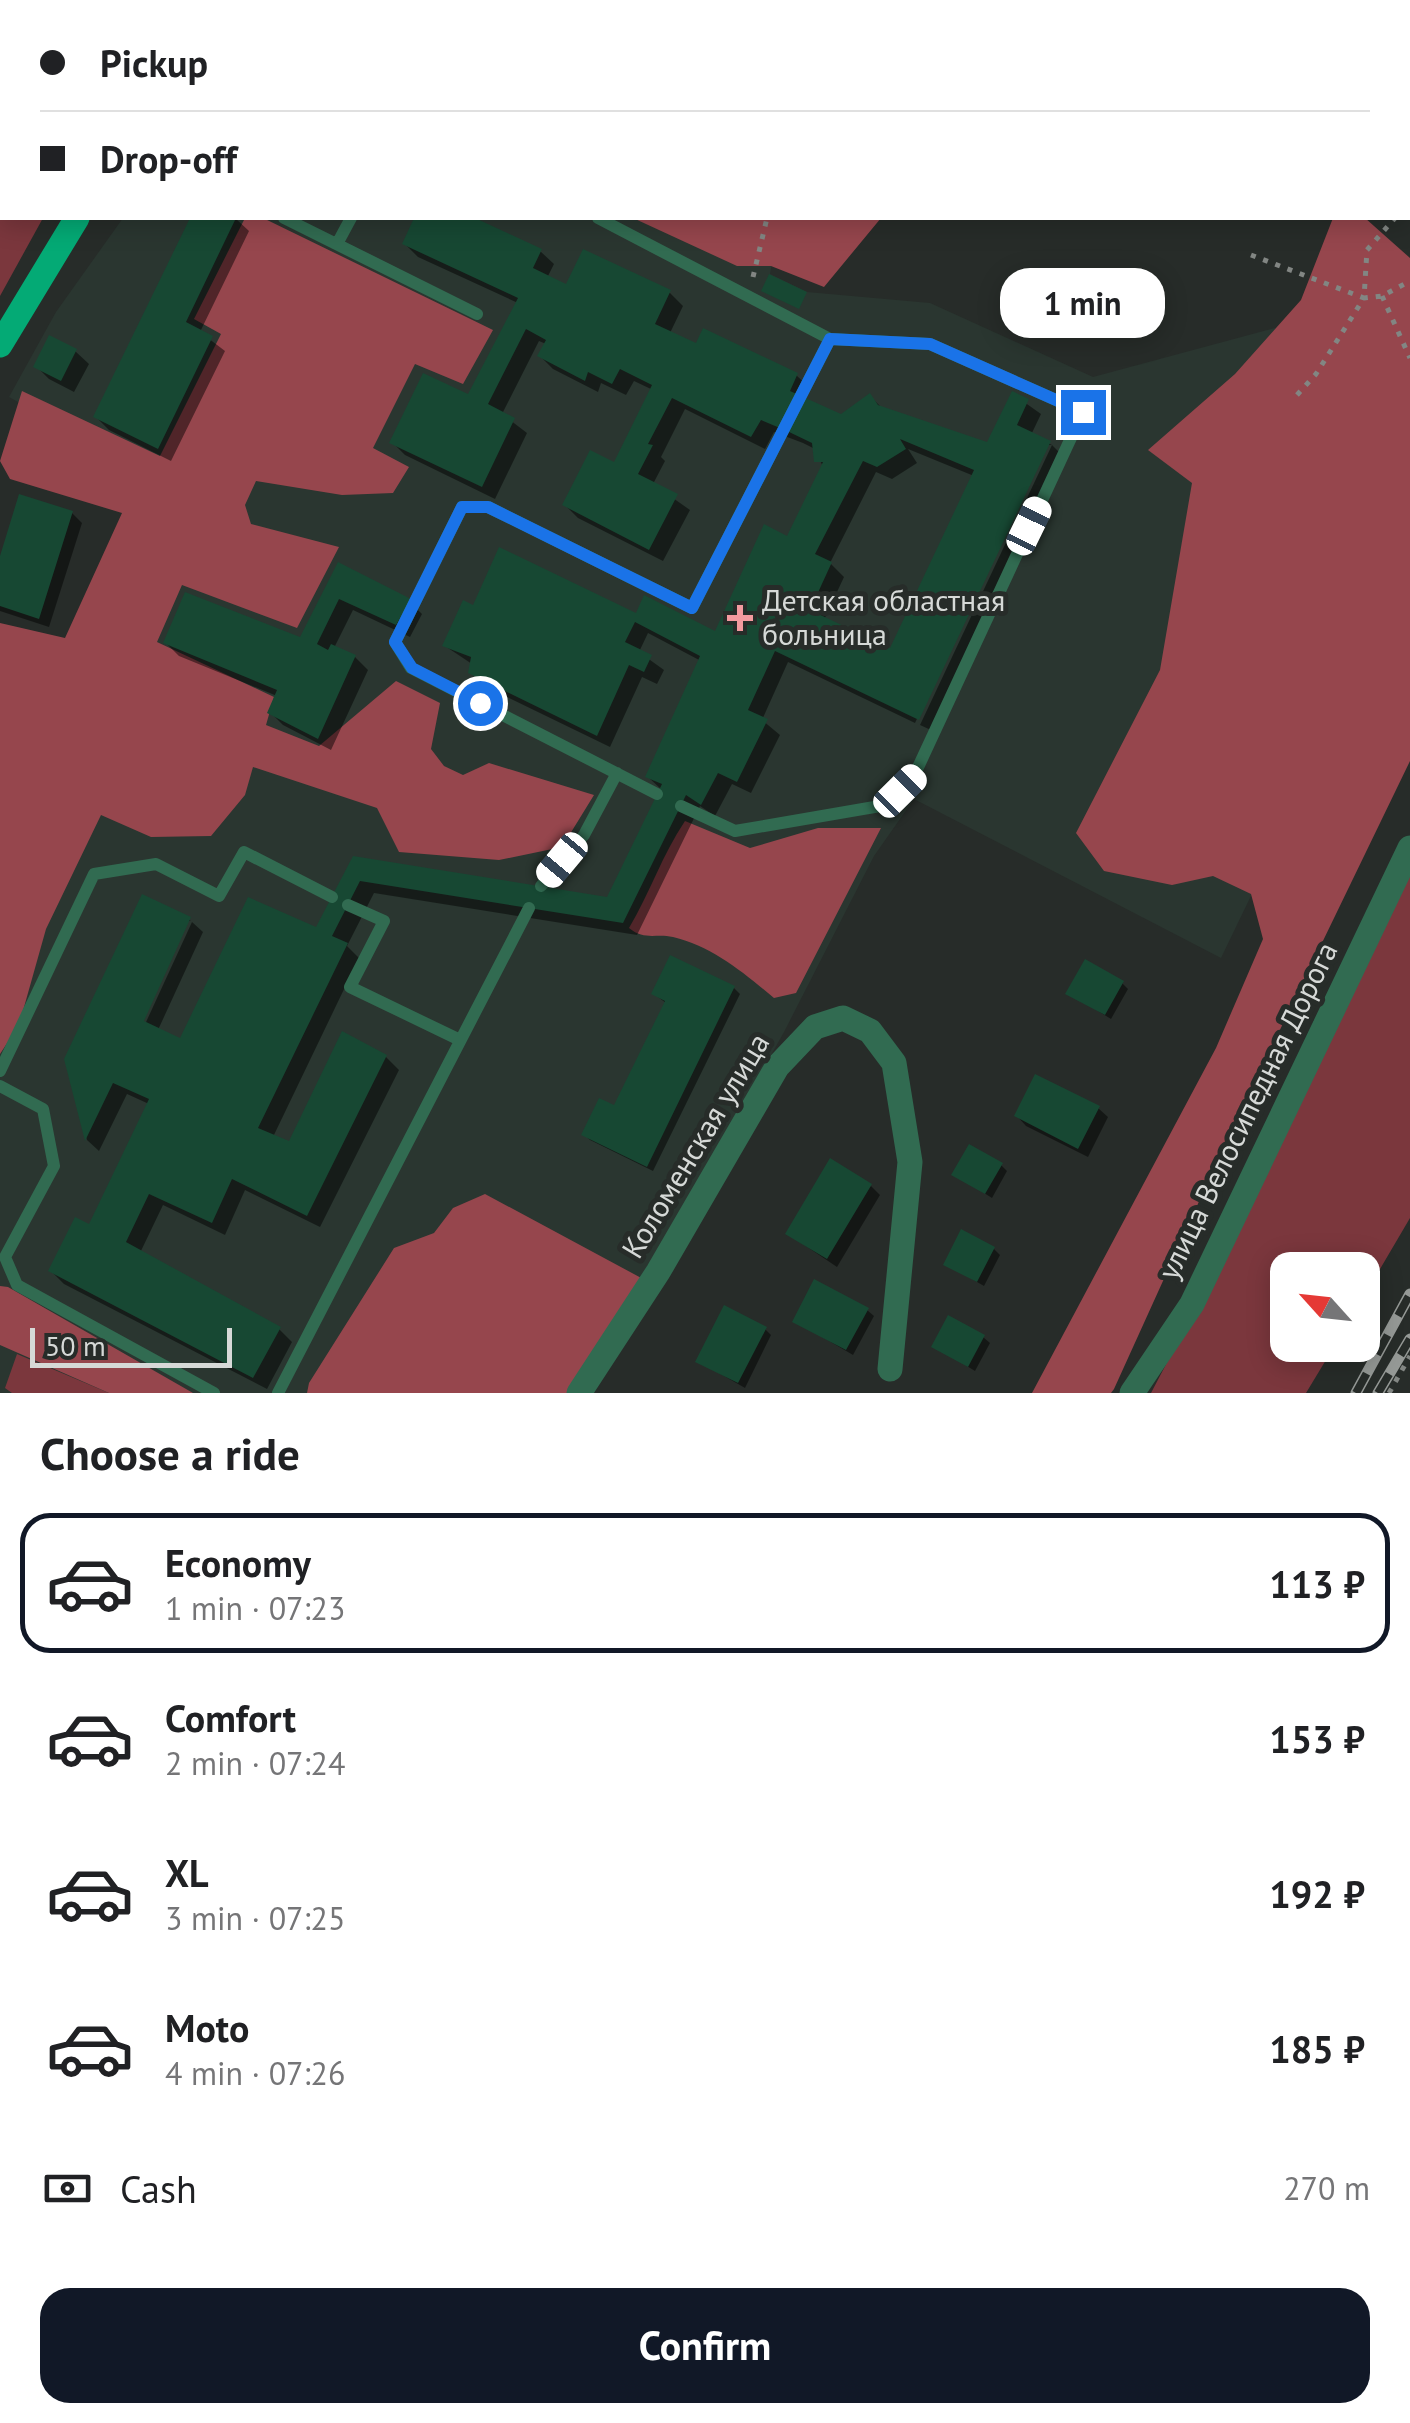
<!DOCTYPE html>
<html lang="en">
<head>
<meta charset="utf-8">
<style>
  :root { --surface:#fff; --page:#f6f6f6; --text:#202124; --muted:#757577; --line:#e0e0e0; --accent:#111827 }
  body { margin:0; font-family:"PT Sans",sans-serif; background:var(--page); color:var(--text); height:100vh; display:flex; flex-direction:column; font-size:38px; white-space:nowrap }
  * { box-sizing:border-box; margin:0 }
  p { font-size:32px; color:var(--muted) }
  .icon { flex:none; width:55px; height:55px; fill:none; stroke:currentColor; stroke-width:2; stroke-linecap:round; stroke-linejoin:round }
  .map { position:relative; height:1393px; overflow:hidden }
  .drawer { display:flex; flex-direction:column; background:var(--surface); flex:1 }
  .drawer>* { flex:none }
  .hud { position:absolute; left:0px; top:0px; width:1410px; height:220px; box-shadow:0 5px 25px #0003; display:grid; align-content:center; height:220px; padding:0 40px; background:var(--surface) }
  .needle { width:65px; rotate:297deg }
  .tools { position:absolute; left:1270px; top:1252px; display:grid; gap:20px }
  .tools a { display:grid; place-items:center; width:110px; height:110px; border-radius:20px; background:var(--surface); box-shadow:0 5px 25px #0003; font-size:50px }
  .scale { position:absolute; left:30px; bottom:25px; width:202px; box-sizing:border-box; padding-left:10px; border:5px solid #d6d9d7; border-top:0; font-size:28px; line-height:35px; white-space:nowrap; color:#d6d9d7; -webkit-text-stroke:8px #272c29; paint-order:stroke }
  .end { position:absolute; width:45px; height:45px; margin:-22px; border:12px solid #1a73e8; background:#fff; box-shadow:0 0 0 5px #fff }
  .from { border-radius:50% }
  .bubble { position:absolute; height:70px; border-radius:30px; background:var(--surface); box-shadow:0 5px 25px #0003; font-size:32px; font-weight:600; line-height:70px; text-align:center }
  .car { position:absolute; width:30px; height:60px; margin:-30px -15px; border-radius:12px; box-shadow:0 0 8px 2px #0007; background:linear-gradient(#fff 24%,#345 0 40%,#fff 0 76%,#345 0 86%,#fff 0) }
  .hud b { display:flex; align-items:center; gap:35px; height:95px; font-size:38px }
  .hud b+b { border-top:2px solid var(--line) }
  .hud i { width:25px; height:25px; background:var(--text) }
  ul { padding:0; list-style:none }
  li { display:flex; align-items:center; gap:30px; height:140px; margin:0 20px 15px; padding:0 20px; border:5px solid transparent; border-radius:30px }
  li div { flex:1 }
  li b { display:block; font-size:38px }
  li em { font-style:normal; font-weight:600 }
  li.on { border-color:var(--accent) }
  li>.icon { width:90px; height:90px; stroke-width:1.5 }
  h2 { padding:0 40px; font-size:45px; line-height:120px }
  .pay { display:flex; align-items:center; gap:25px; height:110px; padding:0 40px; font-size:38px }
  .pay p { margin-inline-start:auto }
  .cta { display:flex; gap:20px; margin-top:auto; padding:20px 40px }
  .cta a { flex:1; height:115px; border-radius:30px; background:var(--accent); color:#fff; font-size:40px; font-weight:600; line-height:115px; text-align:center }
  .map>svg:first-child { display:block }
  .built { fill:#2a3630 }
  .green { fill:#7b373d }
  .forest { fill:#96464d }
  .shadow { fill:#0007; fill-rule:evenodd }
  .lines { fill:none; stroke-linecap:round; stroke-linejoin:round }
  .stream { stroke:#3a020d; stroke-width:8 }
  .building { fill:#174833; fill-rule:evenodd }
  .path { stroke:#828683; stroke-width:5; stroke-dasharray:5 8; stroke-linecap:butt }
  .lane { stroke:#316b51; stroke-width:12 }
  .street { stroke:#316b51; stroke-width:25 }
  .primary { stroke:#04aa75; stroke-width:25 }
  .rail-casing { stroke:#959996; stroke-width:11 }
  .rail { stroke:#272c29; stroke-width:8; stroke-dasharray:22; stroke-linecap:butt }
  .route { stroke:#1a73e8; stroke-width:12 }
  .poi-dot { fill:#f49a9f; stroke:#272c29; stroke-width:4 }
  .labels { text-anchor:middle; stroke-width:10; stroke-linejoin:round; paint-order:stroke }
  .poi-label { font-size:30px; fill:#d6d9d7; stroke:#272c29; text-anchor:start }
  .street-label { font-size:30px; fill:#d6d9d7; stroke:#272c29 }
</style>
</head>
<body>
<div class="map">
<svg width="1410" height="1393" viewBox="0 0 1410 1393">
  <rect width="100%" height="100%" fill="#272c29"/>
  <path class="built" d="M123 218H780L770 274 807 292 930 303 1093 377 1275 328 1410 394V566L1221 958 914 799 874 856 784 1032 619 1326 568 1393H0V650L72 670 156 477 9 397 56 312Z"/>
  <path class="green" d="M0 0H164L2 2V218H43L0 296Z
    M1410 868V1218L1363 1298 1362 1270H1288V1345H1335L1306 1393H1151L1260 1185Z
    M17 1354 109 1393H12L5 1388Z"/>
  <path class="forest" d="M296 0H1293L1294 2H295Z
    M245 218H263L493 330 463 384 415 364 373 448 409 467 393 493 342 495 256 481 245 505 251 524 339 547 297 628 182 585 157 642 274 697 266 725 319 746 396 681 440 703 431 749 444 766 463 775 489 763 594 795 562 847 499 860 399 852 377 808 253 767 245 795 211 836 151 837 101 815 46 929 19 1025 0 1054V623L65 638 122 513 10 479 0 461 22 391 160 456 221 334 194 319Z
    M633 218H881L824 287 771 266H737Z
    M1333 218H1365L1410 258V761L1231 1131 1114 1389 1111 1393H1032L1216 1048 1263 939 1251 894 1213 876 1172 885 1104 871 1076 833 1160 670 1192 483 1148 450 1235 374 1301 300Z
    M685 821 750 848 818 828H881L796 993 774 998C744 973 712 946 673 937 656 933 645 941 629 928 650 893 662 855 685 821Z
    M485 1194 645 1280 568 1393H307L309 1383 394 1248 434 1233 453 1208Z
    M0 1286 8 1287 193 1393H109L0 1345Z"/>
  <path class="shadow" d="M13 0H82L12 2Z
    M193 218H235L249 231 200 332 225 351 171 461 109 430 96 417Z
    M417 218H469L540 251 554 264 547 278 568 287 584 252 670 293 683 306 670 333 697 346 704 331 796 375 810 388 804 400 841 416 870 396 883 409 988 445 1013 394 1041 414 1031 435 1052 445H1047L915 723 788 662 762 720 780 735 751 793 732 784 715 816 700 806 637 935 374 893 347 946 359 958 273 1137 291 1145 343 1035 386 1057 399 1070 320 1227 245 1190 225 1235 163 1205 140 1253 279 1329 292 1342 267 1389 64 1284 51 1271 76 1220 90 1227 149 1104 127 1094 99 1151 87 1140 67 1059 144 897 191 921H187L136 1031 141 1033 192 922 203 932 158 1030 181 1041 249 900 318 931 354 859 608 899 662 790 648 777 701 661 648 633 639 652 664 670 657 684 642 677 610 747 484 686 471 672 472 664 445 646 464 603 475 608 500 550 637 616 646 599 716 635 765 528 788 540 823 467 815 449 803 443 774 432 765 449 685 409 661 457 665 461 653 484 690 510 663 561 578 518 565 505 591 453 615 465 653 390 634 381 626 395 601 383 598 392 553 369 540 356 546 344 539 341 502 414 527 433 495 499 405 455 392 442 424 376 469 398 518 303 418 257 405 244ZM908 449 974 476 891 651 824 620 844 577 830 563 876 472 892 479 917 463Z
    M75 351 89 364 74 392 49 379 36 366Z
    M1052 445 1063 456 933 731 920 725Z
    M72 513 82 523 49 627 0 611V564Z
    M339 565 409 601 422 614 410 637 353 610 334 648 355 657 368 670 331 750 283 725 270 712 277 696 179 656 166 643 302 640Z
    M1122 983 1128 989 1111 1019 1069 993Z
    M734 988 740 994 653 1171 590 1140 584 1134 615 1108 666 1003 654 994Z
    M1098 1108 1108 1117 1088 1157 1026 1126 1017 1116Z
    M1001 1165 1007 1171 992 1198 954 1174Z
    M871 1186 880 1195 837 1267 788 1234Z
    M994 1249 1000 1255 984 1286 946 1264Z
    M867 1310 874 1316 853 1355 795 1321Z
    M765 1329 771 1335 745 1388 698 1361Z
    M983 1337 990 1343 975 1371 934 1346Z"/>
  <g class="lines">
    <path class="stream" d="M1090 0 1091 2"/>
  </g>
  <path class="building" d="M190 218H236L186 322 213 336 158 449 93 417Z
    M414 218H475L542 249 533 268 566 284 583 249 671 290 655 324 696 343 703 328 798 373 790 391 841 414 870 393 878 405 987 442 1012 391 1029 399 1017 425 1051 441 919 720 775 651 748 710 768 719 737 782 718 773 701 805 686 795 623 923 360 881 332 936 348 943 258 1128 289 1141 342 1031 387 1055 307 1216 232 1179 212 1223 149 1194 126 1242 281 1327 253 1378 48 1271 75 1217 89 1224 149 1099 113 1083 85 1141 64 1059 142 894 191 917 144 1021 180 1038 248 897 316 927 353 856 607 897 662 784 645 777 700 656 635 622 625 642 652 655 644 672 629 665 597 736 468 673 471 657 442 646 463 600 473 605 499 547 636 613 644 595 715 631 764 524 787 536 823 462H814L812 443 787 431 761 420 751 437 672 398 648 444 653 445 638 474 678 494 649 550 562 505 590 450 614 462 652 385 620 369 612 384 588 372 585 381 537 356 546 340 526 329 488 404 515 418 482 487 389 443 423 373 468 394 518 298 402 244ZM900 439 974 470 890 648 810 610 832 562 815 554 863 461 877 467 906 449Z
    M769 274 807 292 799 309 761 291Z
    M49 335 77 349 61 381 33 367Z
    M19 494 73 511 39 619 0 606V556Z
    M338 562 411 599 396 625 339 599 317 644 328 650 331 644 356 655 318 739 267 713 277 690 163 643 185 592 300 637Z
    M670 955 735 986 647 1167 581 1135 599 1098 614 1105 665 1001 651 994Z
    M1085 959 1124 981 1105 1015 1065 994Z
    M1035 1074 1100 1106 1078 1149 1014 1116Z
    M969 1144 1003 1163 985 1194 951 1175Z
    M830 1158 872 1184 827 1259 785 1234Z
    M961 1229 995 1247 977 1282 943 1265Z
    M814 1279 869 1308 846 1350 792 1322Z
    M724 1305 767 1327 738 1383 695 1362Z
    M948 1315 985 1335 968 1367 931 1347Z"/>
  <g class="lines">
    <path class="path" d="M93 2 94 0
      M190 2 192 0
      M1064 2V0
      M0 125 2 126
      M1408 160 1410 157
      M1408 187 1410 188
      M1408 203 1410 200
      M1251 255 1364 298 1367 250 1395 218
      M753 277 767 218
      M1382 296 1410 358
      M1297 395 1316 374 1364 298 1382 296 1410 281
      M1389 1393 1410 1356"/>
    <path class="lane" d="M284 218 477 314
      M598 218 830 339 930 344 1083 412 914 776 886 805 735 831 681 806
      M337 244 351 218
      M657 794 411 668 395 642 462 507H488L692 608 830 339
      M541 886 584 835 617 773
      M348 905 384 921 350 987 460 1040
      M0 1071 94 874 156 864 219 896 244 852 332 897
      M0 1086 43 1109 54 1166 5 1257 17 1285 214 1393
      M278 1393 529 908"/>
    <path class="street" d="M579 1393 658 1272 777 1067 815 1027 843 1018 870 1031 894 1063 910 1162 890 1369
      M1132 1393 1192 1304 1410 848"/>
    <path class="primary" d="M230 2 232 0
      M0 345 77 218"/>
    <g class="rail-casing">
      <path id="rail" d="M1356 1393 1410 1294
        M1378 1393 1410 1339"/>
    </g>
    <use href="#rail" class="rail"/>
  </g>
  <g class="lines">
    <path class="route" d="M480 703 412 668 395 642 462 507H488L692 608 830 339 930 344 1083 412"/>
  </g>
  <path class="poi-dot" d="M735 603h10v10h10v10h-10v10h-10v-10h-10v-10h10z"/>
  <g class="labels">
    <g class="poi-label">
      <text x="762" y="611">Детская областная<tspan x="762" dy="34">больница</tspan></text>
    </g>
    <g class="street-label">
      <text transform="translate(1248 1111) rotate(-64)" y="10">улица Велосипедная Дорога</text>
      <text transform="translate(696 1146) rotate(-59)" y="10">Коломенская улица</text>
    </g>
  </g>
</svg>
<div class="tools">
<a><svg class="needle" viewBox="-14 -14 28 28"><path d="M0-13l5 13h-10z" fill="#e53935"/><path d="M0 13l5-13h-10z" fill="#757577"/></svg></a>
</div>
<div class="scale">50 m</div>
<i class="end from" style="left:480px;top:703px"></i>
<i class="end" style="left:1083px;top:412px"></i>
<div class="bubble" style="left:1000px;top:268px;width:165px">1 min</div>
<i class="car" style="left:1029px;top:526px;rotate:26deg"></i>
<i class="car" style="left:900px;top:791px;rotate:45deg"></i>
<i class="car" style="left:562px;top:860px;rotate:220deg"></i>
<div class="hud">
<b><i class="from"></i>Pickup</b>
<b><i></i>Drop-off</b>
</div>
</div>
<section class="drawer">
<h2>Choose a ride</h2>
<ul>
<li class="on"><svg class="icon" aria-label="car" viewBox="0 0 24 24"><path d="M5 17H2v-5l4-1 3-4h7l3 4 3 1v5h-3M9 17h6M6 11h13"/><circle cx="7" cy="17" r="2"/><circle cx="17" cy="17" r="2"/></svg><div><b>Economy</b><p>1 min · 07:23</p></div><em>113 ₽</em></li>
<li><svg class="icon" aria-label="car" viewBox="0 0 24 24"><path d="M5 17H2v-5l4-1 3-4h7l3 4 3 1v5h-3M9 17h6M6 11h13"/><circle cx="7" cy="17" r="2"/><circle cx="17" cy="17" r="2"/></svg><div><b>Comfort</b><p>2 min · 07:24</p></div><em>153 ₽</em></li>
<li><svg class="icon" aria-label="car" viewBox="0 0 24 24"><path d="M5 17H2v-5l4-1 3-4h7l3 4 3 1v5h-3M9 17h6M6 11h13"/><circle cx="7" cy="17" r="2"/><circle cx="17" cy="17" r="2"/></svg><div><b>XL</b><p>3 min · 07:25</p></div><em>192 ₽</em></li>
<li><svg class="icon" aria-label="car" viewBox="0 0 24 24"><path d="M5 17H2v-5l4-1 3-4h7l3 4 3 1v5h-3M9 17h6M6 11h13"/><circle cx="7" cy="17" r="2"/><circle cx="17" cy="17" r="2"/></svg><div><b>Moto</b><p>4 min · 07:26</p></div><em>185 ₽</em></li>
</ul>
<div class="pay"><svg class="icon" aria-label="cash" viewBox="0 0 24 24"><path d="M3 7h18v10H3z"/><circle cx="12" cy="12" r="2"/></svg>Cash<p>270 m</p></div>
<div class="cta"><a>Confirm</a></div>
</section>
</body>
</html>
